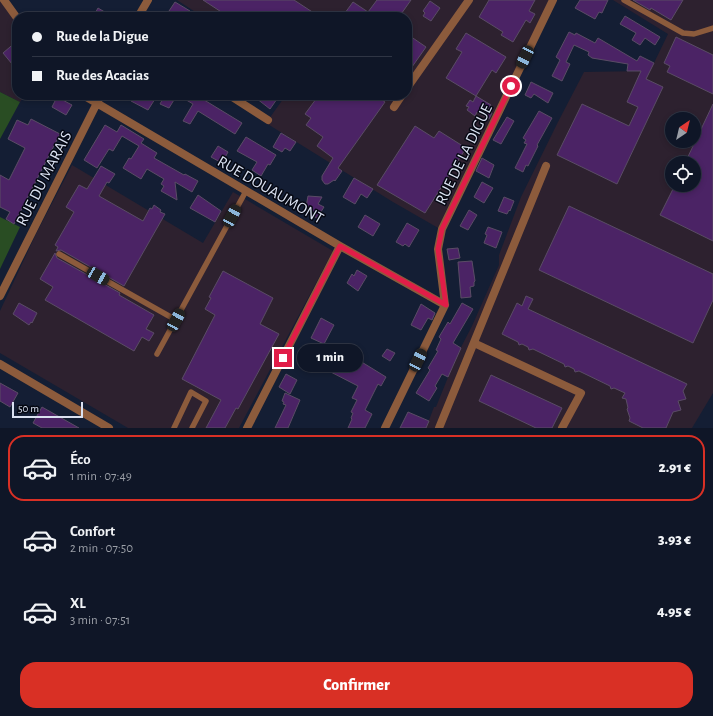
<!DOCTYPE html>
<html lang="fr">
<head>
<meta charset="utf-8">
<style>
  :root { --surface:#0f1627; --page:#1d2333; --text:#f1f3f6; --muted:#9b9fa7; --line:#2f3544; --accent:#d93025 }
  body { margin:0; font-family:"Alegreya Sans",sans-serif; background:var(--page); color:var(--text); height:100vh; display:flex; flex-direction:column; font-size:15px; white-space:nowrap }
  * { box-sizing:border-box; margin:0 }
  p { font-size:13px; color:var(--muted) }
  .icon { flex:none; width:22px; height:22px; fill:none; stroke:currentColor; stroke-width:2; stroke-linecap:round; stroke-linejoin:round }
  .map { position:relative; height:428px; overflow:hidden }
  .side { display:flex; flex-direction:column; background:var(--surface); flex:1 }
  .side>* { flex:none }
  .banner { position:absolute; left:12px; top:12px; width:400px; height:88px; border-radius:16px; box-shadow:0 2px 6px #0003,0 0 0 1px var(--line); display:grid; align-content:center; height:88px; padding:0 20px; background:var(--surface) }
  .needle { width:26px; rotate:35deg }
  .controls { position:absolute; left:665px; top:112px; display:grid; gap:8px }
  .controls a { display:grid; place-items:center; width:36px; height:36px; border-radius:50%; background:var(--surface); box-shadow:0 2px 6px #0003,0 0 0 1px var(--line); font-size:20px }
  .scale { position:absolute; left:12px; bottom:10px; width:71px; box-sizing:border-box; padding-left:4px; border:2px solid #dae1f1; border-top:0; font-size:11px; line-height:14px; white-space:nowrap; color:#dae1f1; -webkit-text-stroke:3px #050812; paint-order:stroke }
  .end { position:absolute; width:18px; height:18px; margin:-9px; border:5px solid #e11d48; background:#fff; box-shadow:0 0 0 2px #fff }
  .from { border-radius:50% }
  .bubble { position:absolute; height:28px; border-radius:14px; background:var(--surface); box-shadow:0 2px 6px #0003,0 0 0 1px var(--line); font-size:13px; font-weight:800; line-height:28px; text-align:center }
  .car { position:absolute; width:12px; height:24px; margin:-12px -6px; border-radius:5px; box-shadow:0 0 3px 1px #0007; background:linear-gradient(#222 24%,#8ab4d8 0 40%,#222 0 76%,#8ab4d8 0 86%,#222 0) }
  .banner b { display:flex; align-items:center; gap:14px; height:38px; font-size:15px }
  .banner b+b { border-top:1px solid var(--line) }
  .banner i { width:10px; height:10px; background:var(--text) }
  ul { padding:7px 0 0; list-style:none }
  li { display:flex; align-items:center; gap:12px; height:66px; margin:0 8px 6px; padding:0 12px; border:2px solid transparent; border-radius:16px }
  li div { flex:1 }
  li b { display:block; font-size:15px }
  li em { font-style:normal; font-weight:800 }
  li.active { border-color:var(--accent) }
  li>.icon { width:36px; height:36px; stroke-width:1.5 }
  .action { display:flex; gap:8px; margin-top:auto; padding:8px 20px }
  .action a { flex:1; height:46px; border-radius:16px; background:var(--accent); color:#fff; font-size:16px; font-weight:800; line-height:46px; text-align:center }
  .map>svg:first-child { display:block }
  .industrial { fill:#2d212f; fill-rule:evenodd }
  .green { fill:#294d23 }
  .building { fill:#4b2365; stroke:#5a4c65 }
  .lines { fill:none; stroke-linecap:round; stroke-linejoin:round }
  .service { stroke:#8c5b3c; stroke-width:5.5 }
  .minor { stroke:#8c5b3c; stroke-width:8 }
  .route { stroke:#e11d48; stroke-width:5 }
  .labels { text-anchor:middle; stroke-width:3; stroke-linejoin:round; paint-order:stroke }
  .street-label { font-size:16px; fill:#dae1f1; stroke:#050812 }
</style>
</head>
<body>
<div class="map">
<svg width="713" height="428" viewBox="0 0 713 428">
  <rect width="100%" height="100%" fill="#141e34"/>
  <path class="industrial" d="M0 0H4L17 17V95H25L20 102 0 92Z
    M177 0H553L440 229 393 202 266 123 286 95H407V17H203Z
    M613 0H713V393L692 428H426L434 407H436L457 355 472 326 499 265V255L521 197 558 122 584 72 646 71 654 63 668 34ZM672 119H694V141H672ZM672 163H694V185H672Z
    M72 165 203 243 233 192 333 251 239 428H128L0 353V311L36 234Z"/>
  <path class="green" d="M0 92 20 102 0 139Z
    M0 217 20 227 0 269Z"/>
  <path class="building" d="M203 0H294L320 17H229Z
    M377 0H411L399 17H342L353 2 368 12Z
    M489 0H535L529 11 535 14 530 23 526 20 513 42 501 35 503 32 479 17Z
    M580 0H608L602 13 599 12 595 19 575 8Z
    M633 0H683L671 20 651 8 650 10Z
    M430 1 440 8 431 21 423 16 425 13 423 11Z
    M175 2 190 11 186 17H175L170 14 171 12 169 11Z
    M98 8 113 17H93Z
    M625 16 660 37 655 45 645 38 640 45 632 40 636 33 620 24Z
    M569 32 575 35 576 33 595 43 598 38 637 61 640 56 654 63 646 79 663 87 617 184 557 155 582 104 629 126 638 107 627 102 641 71H627L628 64 592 58 588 55 589 52 574 45 566 62 570 64 562 81 552 76 560 60 556 57Z
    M466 33 506 57 496 73 492 70 476 96 491 105 488 110 492 113 489 119 477 112 475 116 467 110 469 107 466 106 470 100 473 102 476 96 446 78 462 52 456 49Z
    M407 34 426 47 407 74Z
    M676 37 713 55V94L667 72 670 66 664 63Z
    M17 41V70L3 53Z
    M531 82 553 93 548 103 534 94 531 98 525 95Z
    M135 95H149L155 99 148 110 131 101Z
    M165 95H177L169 108 160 104Z
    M178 95H196L242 123 235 134 198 111 190 124 183 121 193 104Z
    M252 95H271L277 99 270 109Z
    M319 95H374L385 102 338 168 342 171 335 181 334 180 328 184H325L322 180V176L333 158 317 146 323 137 306 125 311 118 305 114Z
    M57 97 72 105 66 115 52 107Z
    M713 104V241L660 215 675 185H694V163H685Z
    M539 111 552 118 537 145 538 146 528 166 526 165 523 172 515 168 527 144 524 143 526 140 523 138Z
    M507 117 514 121 501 144 493 140Z
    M31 119 60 134 14 224 6 219 10 212 0 207V175L9 180 25 148 8 139 17 120 28 125Z
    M105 125 117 132 121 125 144 139 141 143 157 153 154 158 184 175 185 174 198 181 192 192 175 182 177 200 161 191 164 186 161 184 164 179 147 169 141 179 123 168 129 158 131 159 139 146 122 136 113 151 109 149 97 168 84 160Z
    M415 126 434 138 439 131 466 148 425 213 377 185Z
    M281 133 296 142 290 151 285 148 282 152 273 147Z
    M246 137 276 155 270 165 268 164 261 176 252 170 257 162 237 151Z
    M218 146 228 152 222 163 211 157Z
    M482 158 494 165 489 178 476 171Z
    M101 166 115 174 109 183 107 182 99 196 143 221 150 208 152 209 154 205 161 210 160 212 165 214 124 286 61 250 56 251 58 247 55 245 74 212 66 207 79 185 87 189Z
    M354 178 373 189 367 198 361 194 355 204 343 197Z
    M482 182 493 188 484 203 474 197Z
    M198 195 221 211 215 222 190 208Z
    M308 196 322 197 318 204 324 207 317 218 311 215 313 211 306 207Z
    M504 197 514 201 510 211 509 210 507 214 498 211Z
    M569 206 713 274V300L693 343 539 270Z
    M469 210 477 215 468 230 460 226Z
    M365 215 380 224 373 236 358 227Z
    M407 223 419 230 409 247 405 244 403 246 396 242Z
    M488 227 502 232 496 248 484 243 487 235 485 234Z
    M458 248 460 258 449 260 447 249Z
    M55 253 57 258 120 293 119 295 154 315 146 329 154 333 149 341 142 337 134 351 45 300 53 287 40 279Z
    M472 261 475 281 474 282V286L470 287 471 297 461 298 458 262Z
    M357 270 367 276 358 291 347 283 352 274 354 276Z
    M223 271 273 298 260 324 279 334 238 409 236 408 225 428H206L221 400 182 379 215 315 205 309 211 298 209 297Z
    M526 296 533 299 528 309 687 384 683 391 686 399 678 401 681 410 673 412 666 428H643L629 421 630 418 627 409 628 408 626 399 622 398 625 393 614 388 611 389 610 386 579 371 575 372 574 369 568 366 565 367 564 364 533 349 529 350 528 347 522 344 519 345 518 342 502 334 517 303 522 306Z
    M19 303 37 313 32 323 31 322 29 325 13 314Z
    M462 303 473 309 453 343 461 348 448 377 442 374 435 386 437 388 429 401 416 393 430 370 428 368 438 351 436 350 441 339 439 337 448 322 450 324Z
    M421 304 435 313 432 320 428 318 421 330 411 325Z
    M321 318 334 325 324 344 311 338Z
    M334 345 386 377 381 386 378 384 365 410 372 414 365 428H348L352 419 351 418 353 413 351 412 357 400 352 398 358 386 323 368Z
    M387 349 395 353 390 361 382 356Z
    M286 374 297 380 290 394 279 387Z
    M491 375 562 408 552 428H536L479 401Z
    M0 383 18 393 10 407 0 401Z
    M285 393 300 400 288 428H275L286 405 283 404 284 402 282 401Z
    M42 407 79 428H42L33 423Z
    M408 412 429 421 426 428H400Z"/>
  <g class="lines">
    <path class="service" d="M624 0 683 33 694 34 713 28
      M59 254 176 320
      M157 354 246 191
      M174 428 191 392 206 401 192 428"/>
    <path class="minor" d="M4 0 17 18
      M138 17 148 0
      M407 88 469 0
      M83 95 340 246 445 305
      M229 95 268 120
      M394 107 402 95
      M0 296 101 95
      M445 305 438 249 442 229 553 0
      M474 343 581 393 562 428
      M0 364 109 428
      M247 428 340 246
      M385 428 445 305
      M439 428 546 166"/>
  </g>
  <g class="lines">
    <path class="route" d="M283 358 340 246 446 305 438 249 442 229 511 86"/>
  </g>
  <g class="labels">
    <g class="street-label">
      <text transform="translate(463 154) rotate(-64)" y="6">RUE DE LA DIGUE</text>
      <text transform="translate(43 178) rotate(-63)" y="6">RUE DU MARAIS</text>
      <text transform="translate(271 189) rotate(30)" y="6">RUE DOUAUMONT</text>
    </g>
  </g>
</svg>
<div class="controls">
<a><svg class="needle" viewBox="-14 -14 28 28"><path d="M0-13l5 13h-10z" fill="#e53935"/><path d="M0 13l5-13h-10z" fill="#9b9fa7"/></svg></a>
<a><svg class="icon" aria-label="locate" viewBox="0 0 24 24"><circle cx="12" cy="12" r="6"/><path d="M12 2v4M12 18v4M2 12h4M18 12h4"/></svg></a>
</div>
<div class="scale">50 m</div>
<i class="end from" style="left:511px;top:86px"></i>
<i class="end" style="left:283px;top:358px"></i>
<div class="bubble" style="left:297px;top:344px;width:66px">1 min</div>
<i class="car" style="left:525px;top:57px;rotate:206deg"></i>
<i class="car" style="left:232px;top:216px;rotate:28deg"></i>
<i class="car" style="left:98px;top:276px;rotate:120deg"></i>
<i class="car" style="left:176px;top:320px;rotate:28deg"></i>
<i class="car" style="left:418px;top:360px;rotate:26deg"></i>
<div class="banner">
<b><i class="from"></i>Rue de la Digue</b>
<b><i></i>Rue des Acacias</b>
</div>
</div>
<section class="side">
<ul>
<li class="active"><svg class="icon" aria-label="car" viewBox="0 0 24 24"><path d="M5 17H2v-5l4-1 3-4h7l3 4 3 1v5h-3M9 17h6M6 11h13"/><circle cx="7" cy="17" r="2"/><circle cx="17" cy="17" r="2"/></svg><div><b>Éco</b><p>1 min · 07:49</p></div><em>2.91 €</em></li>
<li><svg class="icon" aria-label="car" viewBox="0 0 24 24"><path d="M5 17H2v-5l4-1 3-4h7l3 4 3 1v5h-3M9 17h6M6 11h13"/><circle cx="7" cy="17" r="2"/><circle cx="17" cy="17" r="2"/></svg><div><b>Confort</b><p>2 min · 07:50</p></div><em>3.93 €</em></li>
<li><svg class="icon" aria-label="car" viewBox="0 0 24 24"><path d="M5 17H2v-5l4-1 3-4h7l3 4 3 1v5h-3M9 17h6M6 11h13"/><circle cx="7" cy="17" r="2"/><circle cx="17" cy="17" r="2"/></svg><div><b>XL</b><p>3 min · 07:51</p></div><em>4.95 €</em></li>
</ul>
<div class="action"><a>Confirmer</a></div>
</section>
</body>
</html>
